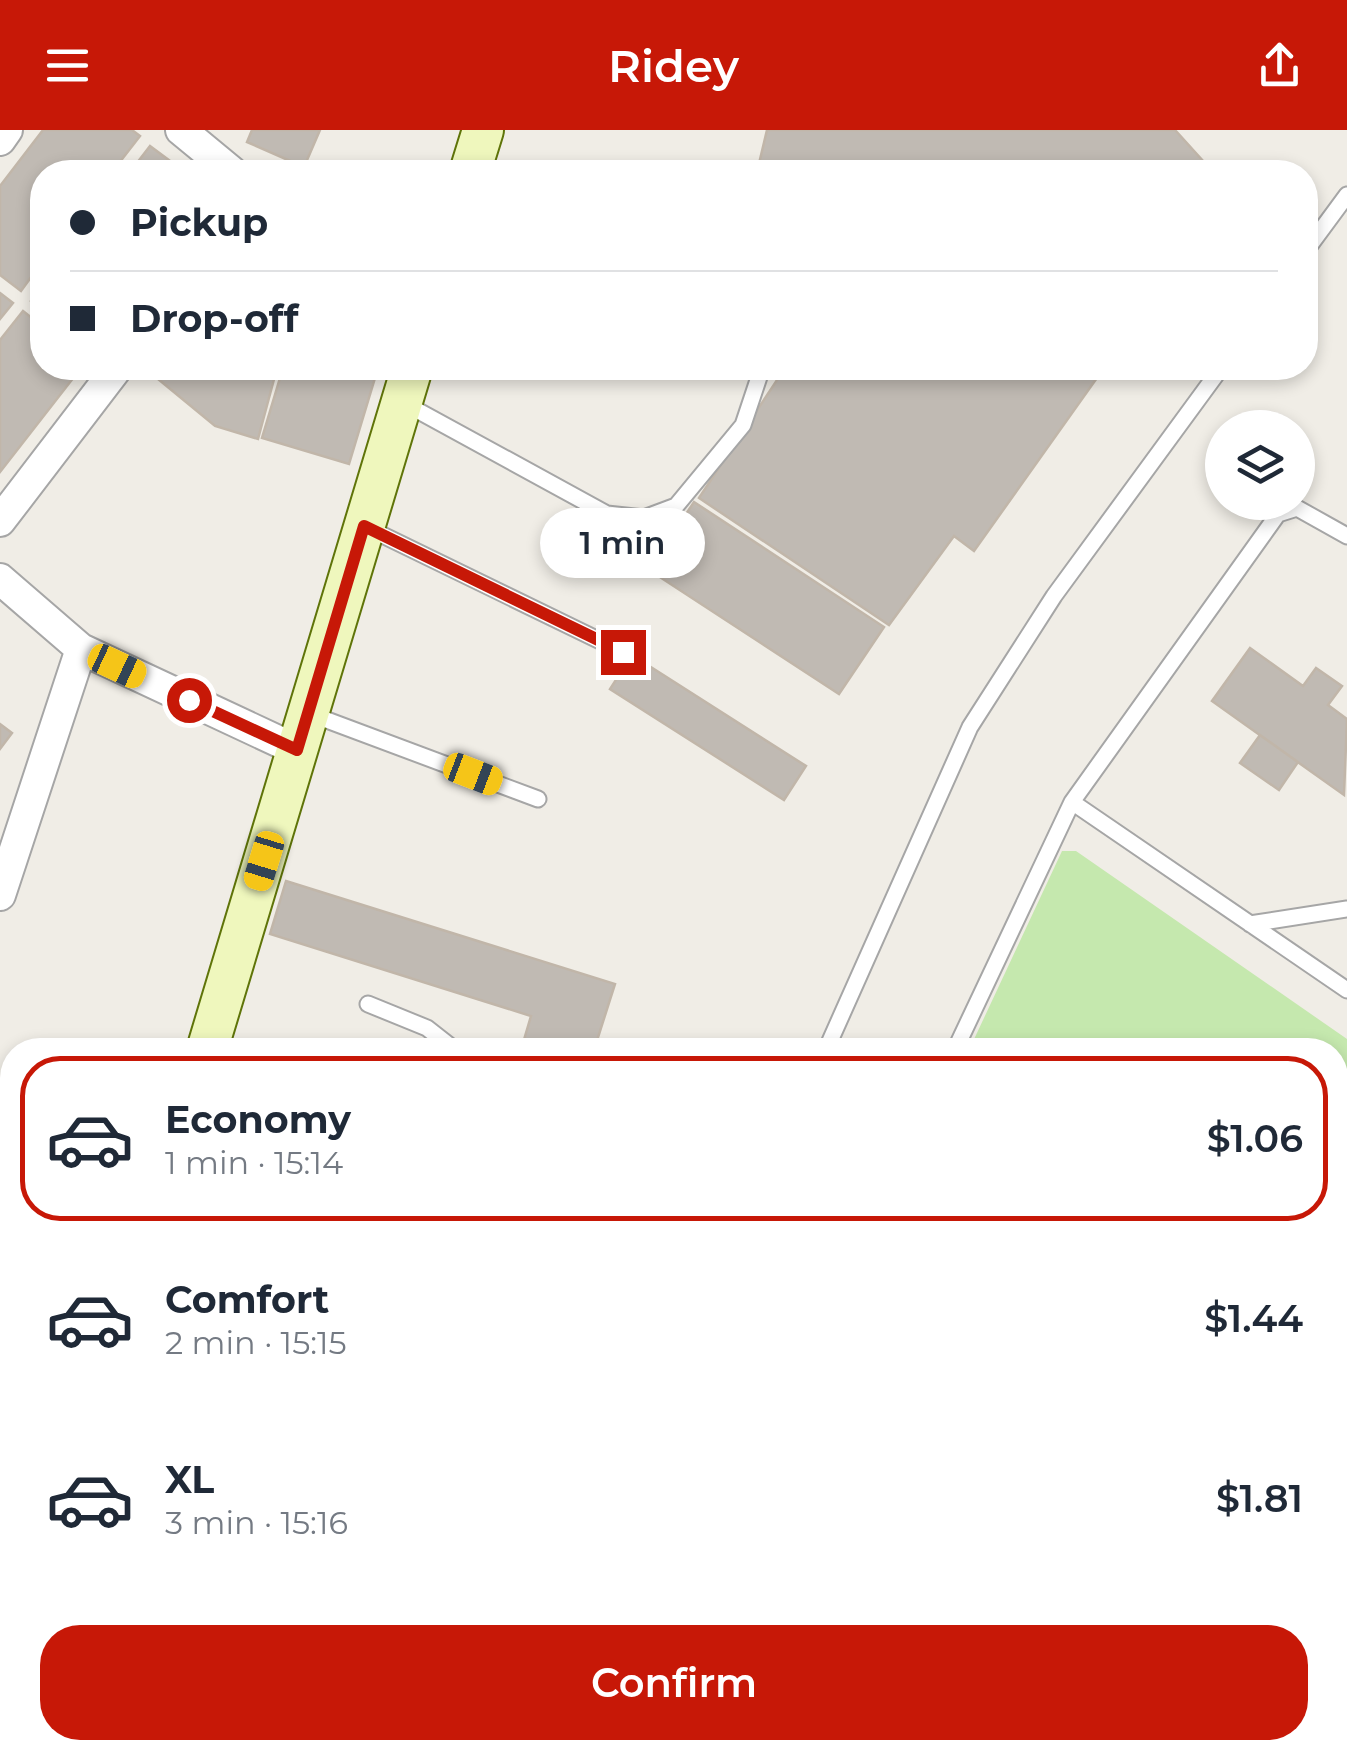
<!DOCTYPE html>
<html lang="en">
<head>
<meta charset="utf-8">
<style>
  :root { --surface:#fff; --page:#f2f2f3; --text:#1f2937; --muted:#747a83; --line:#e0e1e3; --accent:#c71807 }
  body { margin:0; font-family:Montserrat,sans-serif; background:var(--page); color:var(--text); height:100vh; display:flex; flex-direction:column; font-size:38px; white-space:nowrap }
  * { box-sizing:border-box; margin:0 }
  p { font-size:32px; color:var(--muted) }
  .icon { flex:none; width:55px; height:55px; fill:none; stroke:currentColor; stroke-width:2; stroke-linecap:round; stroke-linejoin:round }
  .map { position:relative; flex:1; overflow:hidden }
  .details { position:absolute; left:0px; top:908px; width:1348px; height:722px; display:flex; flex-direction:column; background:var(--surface); border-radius:40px 40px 0 0; box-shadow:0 5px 15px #0003 }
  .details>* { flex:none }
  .guide { position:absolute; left:30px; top:30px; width:1288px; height:220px; border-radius:40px; box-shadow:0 5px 15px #0003; display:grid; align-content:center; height:220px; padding:0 40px; background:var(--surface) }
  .fabs { position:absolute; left:1205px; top:280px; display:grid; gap:20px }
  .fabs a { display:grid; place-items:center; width:110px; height:110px; border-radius:50%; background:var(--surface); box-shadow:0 5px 15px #0003; font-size:50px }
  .end { position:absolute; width:45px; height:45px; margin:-22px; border:12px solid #c71807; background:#fff; box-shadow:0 0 0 5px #fff }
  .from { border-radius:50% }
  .bubble { position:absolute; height:70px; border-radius:35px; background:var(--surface); box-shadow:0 5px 15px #0003; font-size:32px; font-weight:600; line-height:70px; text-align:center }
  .car { position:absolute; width:30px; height:60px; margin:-30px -15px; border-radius:12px; box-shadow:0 0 8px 2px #0007; background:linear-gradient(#f5c518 24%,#345 0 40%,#f5c518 0 76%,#345 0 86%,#f5c518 0) }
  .guide b { display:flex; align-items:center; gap:35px; height:95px; font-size:38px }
  .guide b+b { border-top:2px solid var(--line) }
  .guide i { width:25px; height:25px; background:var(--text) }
  ul { padding:18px 0 0; list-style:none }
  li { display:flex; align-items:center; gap:30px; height:165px; margin:0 20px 15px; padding:0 20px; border:5px solid transparent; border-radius:40px }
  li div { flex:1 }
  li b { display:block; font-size:38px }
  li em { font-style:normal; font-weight:600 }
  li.active { border-color:var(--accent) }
  li>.icon { width:90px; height:90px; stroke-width:1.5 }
  .primary-button { display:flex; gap:20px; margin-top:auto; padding:20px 40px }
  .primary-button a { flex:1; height:115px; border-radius:40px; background:var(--accent); color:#fff; font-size:40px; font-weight:600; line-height:115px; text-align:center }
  header { display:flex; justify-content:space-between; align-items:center; height:130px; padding:0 40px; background:var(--accent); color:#fff; font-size:45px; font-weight:600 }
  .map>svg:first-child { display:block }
  .grass { fill:#c5e8ae }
  .building { fill:#c0bab3; stroke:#c1b6a9; stroke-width:2.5 }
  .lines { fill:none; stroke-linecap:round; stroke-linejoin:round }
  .lane-casing { stroke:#a6a6a6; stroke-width:19 }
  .street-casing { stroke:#a6a6a6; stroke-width:34 }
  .secondary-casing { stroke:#5f7409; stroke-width:44 }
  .lane { stroke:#fff; stroke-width:15 }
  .street { stroke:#fff; stroke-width:30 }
  .secondary { stroke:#eff7bd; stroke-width:40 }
  .route { stroke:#c71807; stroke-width:12 }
</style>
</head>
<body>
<header><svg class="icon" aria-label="menu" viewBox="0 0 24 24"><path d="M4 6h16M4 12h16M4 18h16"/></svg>Ridey<svg class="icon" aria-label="share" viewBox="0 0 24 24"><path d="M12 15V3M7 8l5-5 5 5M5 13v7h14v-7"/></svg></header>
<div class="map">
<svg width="1347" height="1629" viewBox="0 0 1347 1629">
  <rect width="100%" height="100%" fill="#f0ede6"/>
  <path class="grass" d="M1062 721H1076L1347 909V1256L1335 1273V920H1257V915L1250 920H969Z"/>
  <path class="building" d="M43 0H132L140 6 112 42H42V132L21 161 0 145V56Z
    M252 0H320L304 37 247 12Z
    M767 0H1175L1213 42H757Z
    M150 16 185 42H130Z
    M42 156V179L31 171Z
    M0 163 13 173 0 189Z
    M23 181 42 196V238H81L0 342V210Z
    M157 238H277L258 309 215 296 152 244Z
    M283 238H378L349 334 262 308Z
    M785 238H1104L974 421 954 406 889 495 699 368Z
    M694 372 884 497 839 564 649 440Z
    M1250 518 1303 556 1316 538 1342 556 1328 575 1347 589 1344 665 1212 571Z
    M632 525 806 636 784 670 610 559Z
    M0 594 12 603 0 619Z
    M1260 605 1298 632 1279 660 1240 633Z
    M286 751 615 854 594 920H521L531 886 270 804Z
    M7 1161 12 1163V1462L0 1505V1185Z
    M237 1618H291L288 1629H235Z"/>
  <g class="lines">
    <g class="lane-casing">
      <path id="lane" d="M1305 122 1347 65
        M402 272 607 384 644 388 676 376 743 295 762 238
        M366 397 623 522
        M308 583 538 669
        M1072 672 1347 860
        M1250 794 1347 779
        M368 874 427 898 455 920
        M826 920 970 597 1054 466 1221 238
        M955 920 1072 672 1278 384 1297 378 1347 406
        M1335 1308 1347 1290
        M1335 1401 1347 1384
        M357 1629 359 1618
        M568 1629 572 1618
        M887 1629 888 1618
        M1137 1629V1618
        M1167 1629 1187 1618"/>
    </g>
    <g class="street-casing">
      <path id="street" d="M181 0 232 42
        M0 10 7 0
        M0 391 117 238
        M0 449 81 519 297 620
        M0 765 81 519
        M0 1133 12 1137"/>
    </g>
    <g class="secondary-casing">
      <path id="secondary" d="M470 42 483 0
        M207 920 412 238
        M0 1618 12 1576"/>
    </g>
    <use href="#lane" class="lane"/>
    <use href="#street" class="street"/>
    <use href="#secondary" class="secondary"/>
  </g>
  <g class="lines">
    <path class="route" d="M189 570 297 620 364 396 623 522"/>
  </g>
</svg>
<div class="fabs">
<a><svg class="icon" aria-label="layers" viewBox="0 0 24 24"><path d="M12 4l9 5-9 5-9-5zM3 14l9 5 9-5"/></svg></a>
</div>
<i class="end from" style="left:189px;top:570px"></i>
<i class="end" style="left:623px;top:522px"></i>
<div class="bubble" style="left:540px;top:378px;width:165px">1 min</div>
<i class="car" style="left:117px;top:536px;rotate:115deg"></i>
<i class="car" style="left:473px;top:644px;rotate:111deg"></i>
<i class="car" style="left:264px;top:731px;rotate:197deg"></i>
<div class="guide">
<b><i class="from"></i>Pickup</b>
<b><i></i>Drop-off</b>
</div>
<section class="details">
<ul>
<li class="active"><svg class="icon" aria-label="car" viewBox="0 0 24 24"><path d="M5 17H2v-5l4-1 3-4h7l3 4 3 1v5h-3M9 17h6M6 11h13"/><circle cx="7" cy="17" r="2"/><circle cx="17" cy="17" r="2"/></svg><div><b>Economy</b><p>1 min · 15:14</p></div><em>$1.06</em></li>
<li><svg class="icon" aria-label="car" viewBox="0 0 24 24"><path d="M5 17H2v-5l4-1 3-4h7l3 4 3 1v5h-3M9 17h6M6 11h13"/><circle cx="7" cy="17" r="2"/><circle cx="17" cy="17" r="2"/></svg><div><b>Comfort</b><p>2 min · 15:15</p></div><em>$1.44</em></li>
<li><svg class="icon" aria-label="car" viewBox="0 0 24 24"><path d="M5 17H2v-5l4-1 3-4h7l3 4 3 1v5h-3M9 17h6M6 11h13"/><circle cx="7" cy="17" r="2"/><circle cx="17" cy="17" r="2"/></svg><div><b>XL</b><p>3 min · 15:16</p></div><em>$1.81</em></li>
</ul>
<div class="primary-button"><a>Confirm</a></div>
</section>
</div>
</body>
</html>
